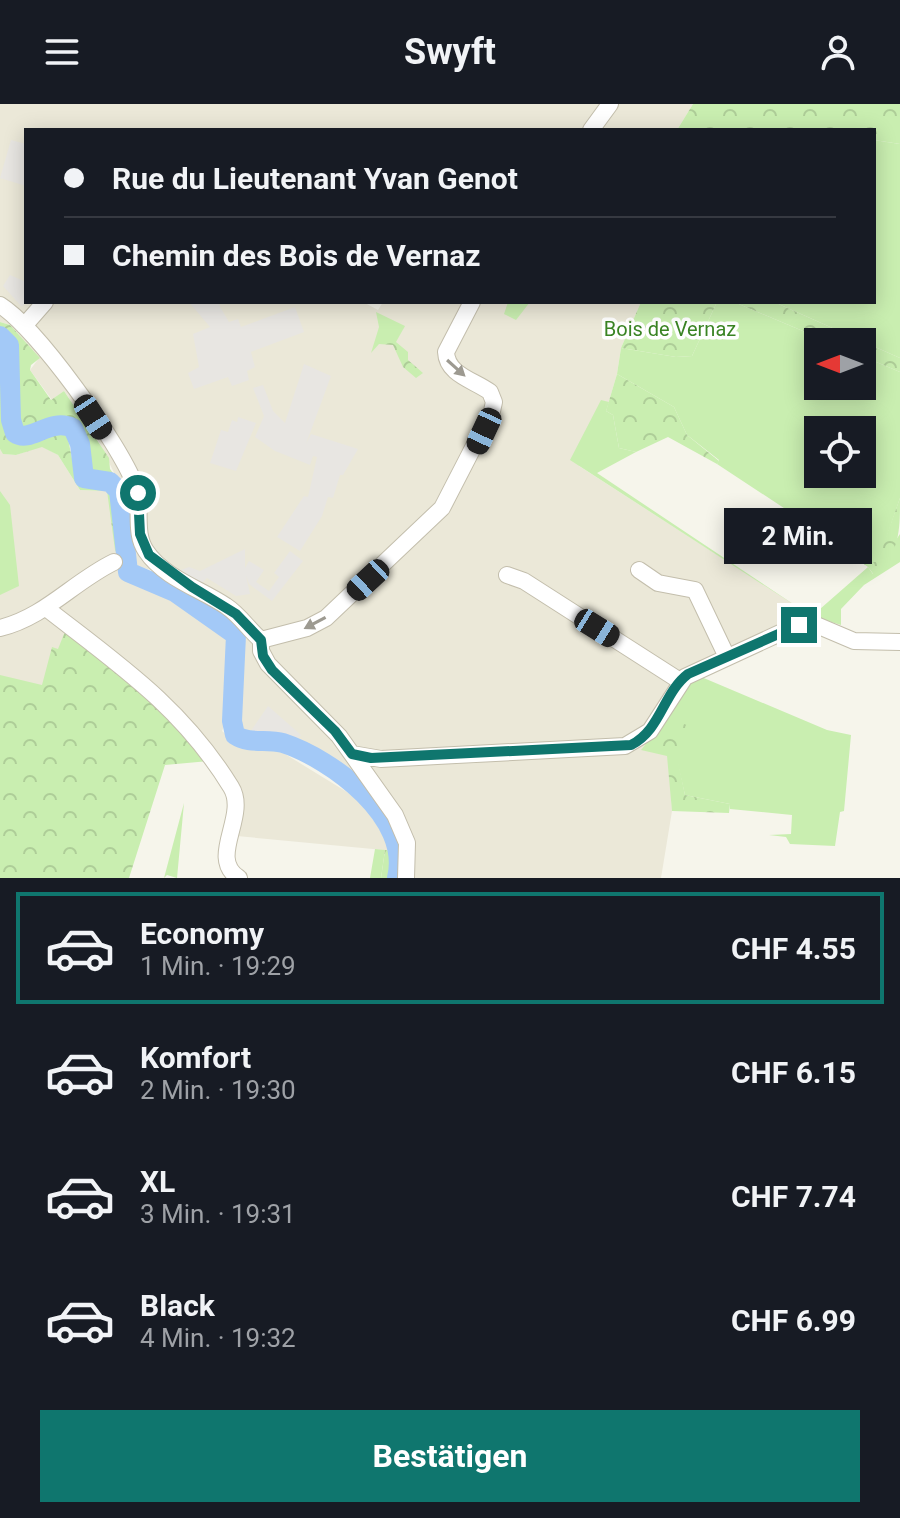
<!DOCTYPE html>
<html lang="de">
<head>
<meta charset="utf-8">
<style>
  :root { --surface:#171b24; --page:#20242c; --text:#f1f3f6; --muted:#9ea1a6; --line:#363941; --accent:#0f766e }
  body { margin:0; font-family:Roboto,sans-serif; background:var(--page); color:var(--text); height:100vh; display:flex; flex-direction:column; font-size:30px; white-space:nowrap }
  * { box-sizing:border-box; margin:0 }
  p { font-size:26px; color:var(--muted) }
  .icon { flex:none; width:44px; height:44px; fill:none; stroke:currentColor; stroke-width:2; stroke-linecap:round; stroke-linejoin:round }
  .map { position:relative; height:774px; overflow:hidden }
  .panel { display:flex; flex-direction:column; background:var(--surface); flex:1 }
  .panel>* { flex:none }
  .banner { position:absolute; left:24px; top:24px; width:852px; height:176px; border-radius:0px; box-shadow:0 4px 20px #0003; display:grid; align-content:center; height:176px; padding:0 40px; background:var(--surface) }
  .needle { width:52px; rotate:270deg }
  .controls { position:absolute; left:804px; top:224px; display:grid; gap:16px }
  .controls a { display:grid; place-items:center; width:72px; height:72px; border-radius:0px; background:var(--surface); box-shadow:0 4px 20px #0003; font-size:40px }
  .end { position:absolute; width:36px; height:36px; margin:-18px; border:10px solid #0f766e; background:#fff; box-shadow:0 0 0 4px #fff }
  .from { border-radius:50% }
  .bubble { position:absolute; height:56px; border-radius:0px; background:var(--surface); box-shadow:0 4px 20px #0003; font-size:26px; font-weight:700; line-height:56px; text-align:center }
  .car { position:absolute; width:24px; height:48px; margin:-24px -12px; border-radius:10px; box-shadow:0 0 6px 2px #0007; background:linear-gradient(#222 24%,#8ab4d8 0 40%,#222 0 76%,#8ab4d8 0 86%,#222 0) }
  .banner b { display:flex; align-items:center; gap:28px; height:76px; font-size:30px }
  .banner b+b { border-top:2px solid var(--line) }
  .banner i { width:20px; height:20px; background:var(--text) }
  ul { padding:14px 0 0; list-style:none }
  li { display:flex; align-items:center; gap:24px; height:112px; margin:0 16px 12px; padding:0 24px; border:4px solid transparent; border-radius:0px }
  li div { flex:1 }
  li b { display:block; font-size:30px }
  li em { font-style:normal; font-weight:700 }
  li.active { border-color:var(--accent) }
  li>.icon { width:72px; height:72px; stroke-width:1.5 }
  .cta { display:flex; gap:16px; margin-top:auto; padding:16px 40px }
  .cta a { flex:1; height:92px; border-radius:0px; background:var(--accent); color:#fff; font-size:32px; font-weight:700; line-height:92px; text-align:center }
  header { display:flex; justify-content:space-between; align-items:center; height:104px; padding:0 40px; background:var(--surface); font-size:36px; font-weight:700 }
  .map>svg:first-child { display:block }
  .residential { fill:#ebe8d8 }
  .green { fill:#c9eeb0; fill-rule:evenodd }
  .forest { fill:url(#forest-crowns) }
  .parking { fill:#e8e6e2 }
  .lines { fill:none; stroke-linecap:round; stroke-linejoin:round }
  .river { stroke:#a3c9f7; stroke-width:20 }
  .minor-casing { stroke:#c3beac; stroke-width:18 }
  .minor { stroke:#fff; stroke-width:16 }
  .oneway { fill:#9d9a91 }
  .route { stroke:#0f766e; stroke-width:10 }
  .labels { text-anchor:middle; stroke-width:7; stroke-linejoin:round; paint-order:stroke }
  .park-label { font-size:20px; fill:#3a8424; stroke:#fff }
</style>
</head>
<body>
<header><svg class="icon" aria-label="menu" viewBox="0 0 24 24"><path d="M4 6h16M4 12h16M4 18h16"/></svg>Swyft<svg class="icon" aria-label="person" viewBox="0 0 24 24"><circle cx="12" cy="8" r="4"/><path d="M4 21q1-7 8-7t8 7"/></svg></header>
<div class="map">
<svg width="900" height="774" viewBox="0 0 900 774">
  <defs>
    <pattern id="forest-crowns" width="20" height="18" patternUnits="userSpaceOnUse" patternTransform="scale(2)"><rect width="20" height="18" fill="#c9eeb0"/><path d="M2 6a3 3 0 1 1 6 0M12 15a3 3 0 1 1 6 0" fill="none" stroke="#aecd98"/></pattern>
  </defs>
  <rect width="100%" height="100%" fill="#f6f5eb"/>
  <path class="residential" d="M0 0H693L677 26H26V198H363L378 206 383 198H641L621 244 617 270 606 307 579 362 812 512 690 577 642 645 667 651 670 665 672 707 661 774H400V738L392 719 365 683 349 669 274 631 248 632 239 627 236 618 244 544 242 529 165 479 155 467 129 460 133 438 127 428 122 385 98 336 64 287 52 296 30 266 39 254 10 221 0 218Z
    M42 342 58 351 80 386 107 387 124 471 175 495 232 535 228 612 222 627 239 642H272L360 696 394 747 226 731 231 693 173 613 0 707V345L4 350 16 351Z"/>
  <path class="green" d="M874 36 900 40V254L774 198H874Z
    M508 198H530L516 216 504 210Z
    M717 198H734L829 238H818V282H862V252L900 268V394L878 458H872L808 408 797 406 793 410 717 360 719 356 687 331 674 303 617 270 621 244 676 253 692 252ZM818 326H862V370H818Z
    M601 296 609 298 606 307 613 311 619 344 636 348 597 369 799 504 570 356Z
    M0 387 10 401 19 482 0 491Z
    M900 430V458L864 481 841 505V521L812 512 868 463 873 470Z
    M699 572 827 626 851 631 844 707 840 708 835 742 790 740 786 733 769 731 791 730 792 711 730 705V700L685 691 667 612 686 580Z
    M184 699 177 774 167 771 164 774Z
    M375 745 385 746 381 774H370Z"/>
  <path class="forest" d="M693 0H900V40L874 36V26H677Z
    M641 198H717L692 252 676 253 621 244Z
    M734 198H774L900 254V268L862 252V238H829Z
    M376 208 405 222 396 238 408 248V256L423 269 416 274 403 263 393 241 379 240 371 249 379 223Z
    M0 218 10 221 40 254 31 261 30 266 51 296 64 287 109 354 110 365 118 376 89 372 84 337 72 316C52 311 34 331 16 325L14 243 9 231 0 227Z
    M0 240C9 249 4 314 14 336 31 343 49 322 67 330L77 379 81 383 107 384 114 390 119 453 115 446 107 387 80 386 58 351 42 343 16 351 3 350 0 345Z
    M617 270 674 303 687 331 719 357 717 360 668 333 636 348 619 344 613 311 606 307Z
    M900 394C900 427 900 449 874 471L868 463 793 410 797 406 808 408 871 458H877Z
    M66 525 138 580 209 657 165 661 129 774H0V571L42 581 52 543 58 545Z
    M667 612 706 630 691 649 677 652 685 691 730 700 729 709 672 707 667 652 641 646Z
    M385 746 394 747 393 774H381Z"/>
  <path class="parking" d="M11 36 26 40V82L0 74Z
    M10 171 26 178V198L22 203 3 182Z
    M189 198H222L219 201 229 218 238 215 241 223 295 203 304 228 251 248 255 263 247 267 249 276 232 282 228 273 194 285 188 269 199 263 193 230 210 223Z
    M304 260 331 272 306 340 311 330 358 345 343 371H340L333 394 328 393 322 412 300 447 277 433 304 392 308 393 317 353 313 352 310 361 275 347 255 333 264 312 253 284 263 281 273 307 285 319Z
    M238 313 256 319 236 367 210 359 221 326 228 328 232 316 237 318Z
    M245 445V464L249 457 264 466 256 478 269 487 279 473 274 469 290 447 303 457 272 497 249 480 246 471 250 490 236 492 207 474 201 480 181 466 189 463 200 467Z
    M268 602 301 631 293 640 269 629 248 631Z"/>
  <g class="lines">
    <path class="river" d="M0 232 9 241 11 316 15 329C31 340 49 313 73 324L80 340 84 374 110 378 119 387 128 468 175 488 236 531 232 617 235 631C250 641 267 634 283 639 332 655 412 714 397 774"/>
    <g class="minor-casing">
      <path id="minor" d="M591 26 610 0
        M0 201C37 224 119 339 135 381 143 402 133 428 146 447 164 474 201 485 226 502 240 511 249 526 261 536
        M24 222 45 198
        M639 466 658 479 695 486 727 553
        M507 471 524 477 680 577
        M46 504C118 560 182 603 231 683 249 712 207 754 239 774
        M0 524C45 513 73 478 114 458
        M261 536 307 524 326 514 442 404 492 307 494 298 490 288C474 276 447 271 446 248L472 198
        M261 536V547L268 560 339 632 395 711 407 739 406 774
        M352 650 381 655 625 642 650 627 685 573 791 524 814 520 854 537 900 538"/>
    </g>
    <use href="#minor" class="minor"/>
  </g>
  <defs><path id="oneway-solid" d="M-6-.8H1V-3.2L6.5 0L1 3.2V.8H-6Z" transform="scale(2)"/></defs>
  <g class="oneway">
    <use href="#oneway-solid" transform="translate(456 264) rotate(42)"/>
    <use href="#oneway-solid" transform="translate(315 519) rotate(152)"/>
  </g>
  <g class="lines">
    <path class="route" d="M138 389 140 430 149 451 192 483 236 510 261 536 263 552 272 566 335 627 352 650 371 654 631 641C661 626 663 589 688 570L799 521"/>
  </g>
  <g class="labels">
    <g class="park-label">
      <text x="670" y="232">Bois de Vernaz</text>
    </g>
  </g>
</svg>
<div class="controls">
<a><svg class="needle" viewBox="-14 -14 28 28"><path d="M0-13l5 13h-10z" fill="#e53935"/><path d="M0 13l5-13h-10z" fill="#9ea1a6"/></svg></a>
<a><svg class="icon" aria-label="locate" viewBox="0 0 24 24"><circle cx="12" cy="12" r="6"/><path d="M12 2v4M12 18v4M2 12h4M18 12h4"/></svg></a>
</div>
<i class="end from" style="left:138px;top:389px"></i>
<i class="end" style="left:799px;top:521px"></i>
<div class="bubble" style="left:724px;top:404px;width:148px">2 Min.</div>
<i class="car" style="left:93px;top:313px;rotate:147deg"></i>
<i class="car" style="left:484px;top:327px;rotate:205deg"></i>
<i class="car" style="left:368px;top:476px;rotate:227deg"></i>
<i class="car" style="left:597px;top:524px;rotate:122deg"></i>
<div class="banner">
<b><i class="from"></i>Rue du Lieutenant Yvan Genot</b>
<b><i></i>Chemin des Bois de Vernaz</b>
</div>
</div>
<section class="panel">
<ul>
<li class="active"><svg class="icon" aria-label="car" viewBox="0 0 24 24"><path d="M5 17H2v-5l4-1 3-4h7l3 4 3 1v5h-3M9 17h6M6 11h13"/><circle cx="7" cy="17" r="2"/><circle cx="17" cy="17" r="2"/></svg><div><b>Economy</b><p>1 Min. · 19:29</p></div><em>CHF 4.55</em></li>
<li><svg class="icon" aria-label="car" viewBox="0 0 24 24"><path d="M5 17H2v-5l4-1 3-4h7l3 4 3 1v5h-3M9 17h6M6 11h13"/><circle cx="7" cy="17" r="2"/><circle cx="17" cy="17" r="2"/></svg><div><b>Komfort</b><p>2 Min. · 19:30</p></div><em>CHF 6.15</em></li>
<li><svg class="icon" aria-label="car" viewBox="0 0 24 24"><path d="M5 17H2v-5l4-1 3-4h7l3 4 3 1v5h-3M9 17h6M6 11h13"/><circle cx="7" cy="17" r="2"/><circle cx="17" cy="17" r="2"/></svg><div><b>XL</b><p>3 Min. · 19:31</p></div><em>CHF 7.74</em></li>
<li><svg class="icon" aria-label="car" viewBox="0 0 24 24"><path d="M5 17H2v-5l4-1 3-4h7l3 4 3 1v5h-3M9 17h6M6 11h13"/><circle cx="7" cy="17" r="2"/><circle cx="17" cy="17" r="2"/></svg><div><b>Black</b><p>4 Min. · 19:32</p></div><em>CHF 6.99</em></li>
</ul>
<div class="cta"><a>Bestätigen</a></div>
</section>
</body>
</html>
